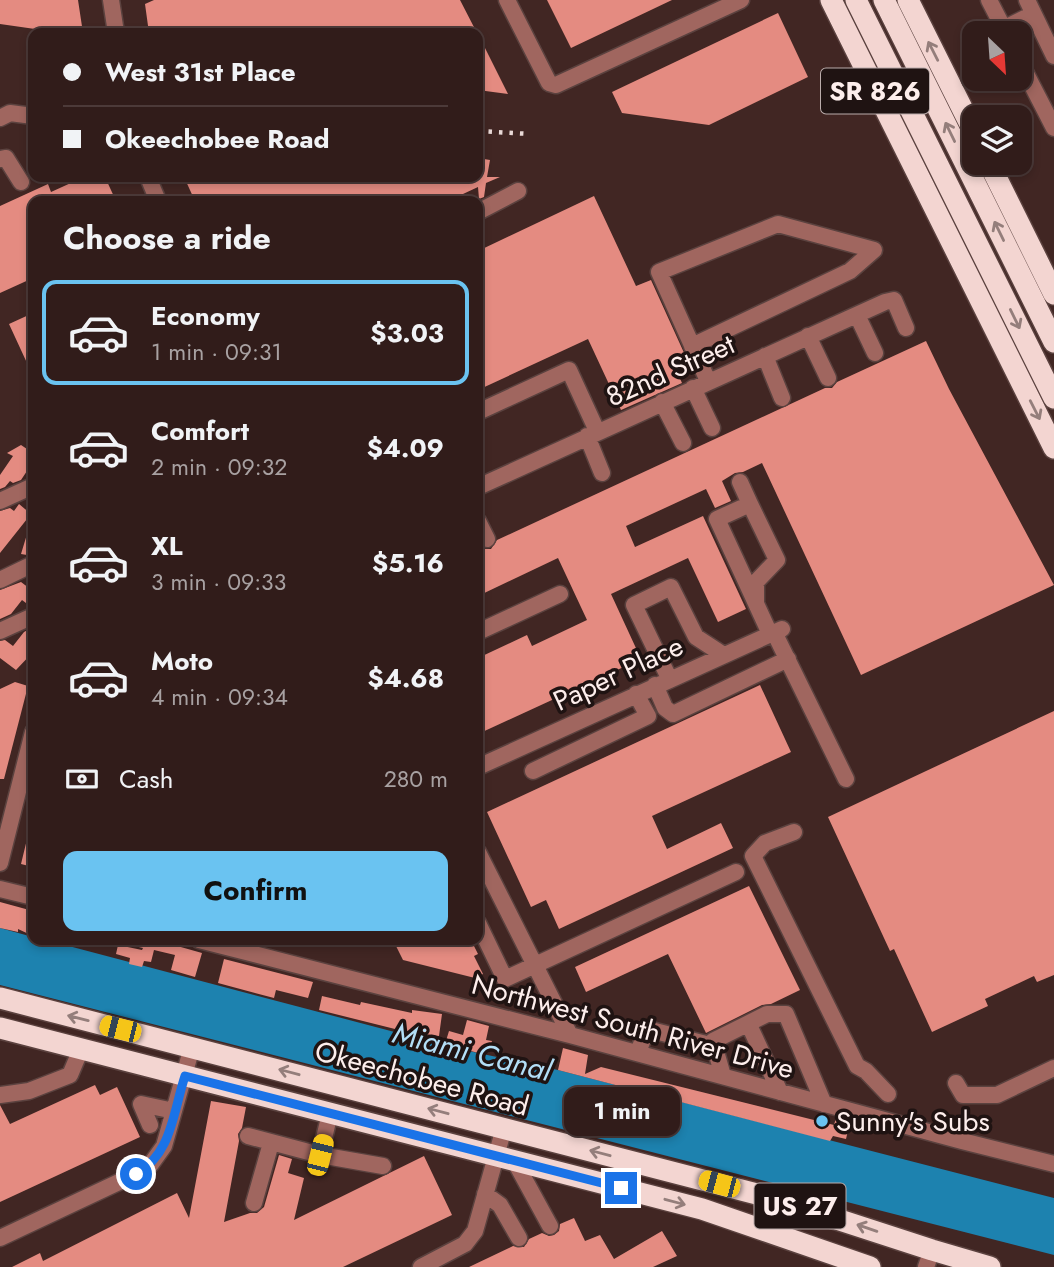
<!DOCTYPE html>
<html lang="en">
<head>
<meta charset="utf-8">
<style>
  :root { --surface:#311c1a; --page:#3d2927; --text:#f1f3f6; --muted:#a8a1a2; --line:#4c3a39; --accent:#6ac3f1 }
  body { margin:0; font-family:Jost,sans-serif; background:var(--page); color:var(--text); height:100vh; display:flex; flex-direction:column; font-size:26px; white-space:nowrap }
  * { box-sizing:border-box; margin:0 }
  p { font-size:23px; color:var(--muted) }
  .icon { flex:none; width:38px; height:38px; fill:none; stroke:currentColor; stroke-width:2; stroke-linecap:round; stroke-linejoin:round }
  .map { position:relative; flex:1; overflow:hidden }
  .panel { position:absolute; left:28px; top:196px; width:455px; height:749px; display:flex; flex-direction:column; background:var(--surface); border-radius:14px; box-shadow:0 4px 10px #0003,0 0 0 2px var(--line) }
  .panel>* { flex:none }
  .banner { position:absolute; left:28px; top:28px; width:455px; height:154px; border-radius:14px; box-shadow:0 4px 10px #0003,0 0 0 2px var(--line); display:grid; align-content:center; height:154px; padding:0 35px; background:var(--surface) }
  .needle { width:46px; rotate:155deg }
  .controls { position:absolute; left:962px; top:21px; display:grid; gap:14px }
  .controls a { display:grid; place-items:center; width:70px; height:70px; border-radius:14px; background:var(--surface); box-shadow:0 4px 10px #0003,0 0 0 2px var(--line); font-size:35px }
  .end { position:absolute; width:32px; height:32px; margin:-16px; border:9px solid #1a73e8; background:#fff; box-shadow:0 0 0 4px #fff }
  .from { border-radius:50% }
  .bubble { position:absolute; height:49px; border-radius:14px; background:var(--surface); box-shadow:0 4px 10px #0003,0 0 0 2px var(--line); font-size:23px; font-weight:700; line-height:49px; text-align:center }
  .car { position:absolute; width:21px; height:42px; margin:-21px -10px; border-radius:9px; box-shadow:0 0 5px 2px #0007; background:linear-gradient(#f5c518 24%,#345 0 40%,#f5c518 0 76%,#345 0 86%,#f5c518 0) }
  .banner b { display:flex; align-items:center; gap:24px; height:66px; font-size:26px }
  .banner b+b { border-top:2px solid var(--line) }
  .banner i { width:18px; height:18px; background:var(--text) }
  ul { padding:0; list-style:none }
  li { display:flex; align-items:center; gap:21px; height:105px; margin:0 14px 10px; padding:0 21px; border:4px solid transparent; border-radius:14px }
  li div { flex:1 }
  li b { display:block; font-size:26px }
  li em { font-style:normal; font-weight:700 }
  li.selected { border-color:var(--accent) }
  li>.icon { width:63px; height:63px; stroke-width:1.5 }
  h2 { padding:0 35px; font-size:32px; line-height:84px }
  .pay { display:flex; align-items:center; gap:18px; height:77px; padding:0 35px; font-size:26px }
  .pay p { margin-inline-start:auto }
  .cta { display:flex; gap:14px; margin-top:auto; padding:14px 35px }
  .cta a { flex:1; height:80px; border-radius:14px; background:var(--accent); color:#111; font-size:28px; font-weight:700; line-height:80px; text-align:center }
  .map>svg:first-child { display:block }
  .water { fill:#1d82af }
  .building { fill:#e48b81 }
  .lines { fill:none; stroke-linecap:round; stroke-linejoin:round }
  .minor-casing { stroke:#5b423f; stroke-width:19 }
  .highway-casing { stroke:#5b423f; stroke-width:24 }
  .minor { stroke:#a0665f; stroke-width:16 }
  .highway { stroke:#f3d5d1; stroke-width:21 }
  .rail { stroke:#e9d9d7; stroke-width:4.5; stroke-dasharray:3.5 7; stroke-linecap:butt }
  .oneway { stroke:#947e7b }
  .route { stroke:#1a73e8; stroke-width:9 }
  .poi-dot { fill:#6ac3f1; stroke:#1f1312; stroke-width:2.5 }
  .labels { text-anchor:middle; stroke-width:7; stroke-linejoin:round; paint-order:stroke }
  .shield { fill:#1f1312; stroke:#baacab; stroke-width:2 }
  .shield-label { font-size:26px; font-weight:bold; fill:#fdeeec }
  .street-label { font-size:28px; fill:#fdeeec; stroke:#1f1312 }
  .poi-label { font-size:28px; fill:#fdeeec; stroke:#1f1312; text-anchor:start }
  .water-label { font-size:30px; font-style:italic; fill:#b3def6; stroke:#1f1312 }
</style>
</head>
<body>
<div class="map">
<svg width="1054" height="1267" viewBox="0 0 1054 1267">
  <rect width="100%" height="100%" fill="#412623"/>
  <path class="water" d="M0 928 33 937V940H46L459 1049 558 1070 1054 1198V1255L0 985Z"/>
  <path class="building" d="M0 0H78L83 33H63L0 24Z
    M154 0H460L477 33H149L145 4Z
    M547 0H672L571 48Z
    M778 13 808 77 709 125 622 113 612 92Z
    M478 34 508 94 478 90Z
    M478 158 490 160 487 177H500L486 183 484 197 479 199 478 187 448 201H195L184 177H478Z
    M84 177H105L116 201H33V278L0 293V206L48 184 51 192Z
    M594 196 636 286 651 280 685 355 672 361 682 383 621 410 588 339 478 390V251Z
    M33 313V376L9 324Z
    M926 341 949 389 1054 585 861 675 762 463 743 472 735 473 722 481 731 501 715 508 706 489 626 526 635 547 703 516 746 609 718 622 688 558 611 594 641 659 478 734V658L527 635 532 646 587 620 558 558 478 596V549H491L497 540 825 388H832L837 382Z
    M21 445 33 453V470L29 468 21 480 13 483 10 481 5 487 0 489V475L13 456 7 453Z
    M19 504 31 514 0 553V511L10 508 14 511Z
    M31 521 33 522V549L32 554 27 555 21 554Z
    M21 582 33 591V606H30L22 600 11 614 0 619V590Z
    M33 627V652L16 670 0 658V641L5 640 13 646 24 632Z
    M15 682 28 686 4 779H0V689Z
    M760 685 791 752 652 816 667 849 721 823 733 848 559 929 546 900 531 907 487 812Z
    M1054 711V975L1037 982 1034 976 985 999 988 1006 932 1032 894 949 890 951 828 817Z
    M29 831 33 832V867L21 864Z
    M749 886 800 990 771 1004 762 1005 706 1033 668 954 586 992 575 967Z
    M0 902 33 911V936L18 929V932L0 928Z
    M127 940H156L202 953 195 977 171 970 175 955 154 950 151 962 144 961 142 967 129 964 130 958 116 954 118 945 142 950 143 948 126 944Z
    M393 940H471L478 954 474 956 483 974 475 978 403 960Z
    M224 959 313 982 308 998 276 990 274 998 218 983Z
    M322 996 360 1005 361 1002 412 1013V1010L442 1014 439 1036 399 1030 319 1010Z
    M467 1020 489 1026 486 1040 492 1041 488 1053 483 1051 482 1054 445 1044 449 1031 463 1035Z
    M563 1048 588 1055 585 1074 601 1067 834 1125 836 1118 850 1122 846 1139 833 1136 830 1141 558 1070Z
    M95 1085 100 1095 117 1087 140 1137 0 1202V1105L10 1124Z
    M211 1101 246 1107 242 1128 238 1134 239 1141 224 1222 250 1213H257L264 1207 279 1155 292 1159 288 1173 304 1178 294 1220 424 1156 452 1215 343 1267H12L40 1253 43 1261 177 1193 189 1218Z
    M574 1218 585 1241 600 1235 614 1259 662 1231 677 1256 653 1267H469L513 1246 524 1247 529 1239 542 1233 549 1236 554 1235 559 1231 560 1224Z"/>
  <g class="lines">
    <g class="minor-casing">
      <path id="minor" d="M111 0 116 33
        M507 0 549 83 556 85 741 0
        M989 0 1006 33
        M1027 0 1054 56
        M1003 29 1033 14
        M1020 62 1054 128
        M0 118 10 113 33 116
        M0 159 6 158 21 182
        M148 177 158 201
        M478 212 518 191
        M857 315 875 353
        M808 336 828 378
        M692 346 850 271 874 250 778 224 659 272 708 381
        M765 356 782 398
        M693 388 712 428
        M662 402 683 443
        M478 412 569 370 597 431
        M587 436 602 473
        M740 482 750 504
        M478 487 885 302 894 300 906 328
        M0 501 33 486
        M478 521 487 539
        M0 580 33 564
        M756 602V582L777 560 750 504 717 519 770 634
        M0 631 33 616
        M478 632 560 594
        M774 632 846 779
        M669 678 634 605 671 587 696 637 722 654
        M655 685 665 708 673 714 788 659
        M478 767 782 629
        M533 771 648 716 636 694
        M794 832 765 843 753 856 857 1066 866 1071 888 1094
        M478 852 570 1035
        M0 863 33 732
        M0 889 33 897
        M478 923 505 979 736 872
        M199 940 570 1035 962 1141 1054 1164
        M749 1025 780 1092
        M638 1053 644 1036 651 1030 714 1046
        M723 1076 713 1041 767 1014H786L824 1104
        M956 1083 963 1095H997L1054 1068
        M0 1095 29 1091 70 1075 81 1049
        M150 1125 141 1104 174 1111
        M248 1136 320 1155 330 1113
        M320 1155 383 1166
        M514 1160 550 1226
        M485 1194 500 1205 519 1238
        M254 1203 271 1143
        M0 1238 136 1174 151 1164 164 1146 192 1047
        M421 1267 465 1244 475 1231 504 1128
        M926 1267 932 1250"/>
    </g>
    <g class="highway-casing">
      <path id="highway" d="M831 0 1054 448
        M856 0 1054 398
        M884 0 1054 342
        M908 0 975 134
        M989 163 1054 294
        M0 998 772 1198 932 1250 990 1267
        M0 1028 702 1209 870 1267"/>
    </g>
    <use href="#minor" class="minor"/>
    <use href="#highway" class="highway"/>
    <path class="rail" d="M478 131 530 134"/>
  </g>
  <defs><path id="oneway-shaft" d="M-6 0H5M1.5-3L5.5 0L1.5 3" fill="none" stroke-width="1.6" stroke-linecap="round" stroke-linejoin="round" transform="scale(1.75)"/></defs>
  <g class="oneway">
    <use href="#oneway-shaft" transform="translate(933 51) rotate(-117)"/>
    <use href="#oneway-shaft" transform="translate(950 132) rotate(-116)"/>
    <use href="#oneway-shaft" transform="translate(999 231) rotate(-116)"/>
    <use href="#oneway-shaft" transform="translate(1015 319) rotate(64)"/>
    <use href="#oneway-shaft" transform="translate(1035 410) rotate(63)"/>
    <use href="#oneway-shaft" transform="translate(78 1018) rotate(-166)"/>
    <use href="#oneway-shaft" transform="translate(289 1072) rotate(-165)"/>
    <use href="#oneway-shaft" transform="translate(438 1111) rotate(-165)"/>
    <use href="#oneway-shaft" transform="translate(600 1153) rotate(-165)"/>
    <use href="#oneway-shaft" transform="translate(675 1202) rotate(15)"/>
    <use href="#oneway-shaft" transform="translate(867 1228) rotate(-161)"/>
  </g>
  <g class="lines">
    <path class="route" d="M136 1174C172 1154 173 1112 185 1076L621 1188"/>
  </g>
  <circle class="poi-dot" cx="822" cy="1121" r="7"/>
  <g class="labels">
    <g class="shield">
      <rect x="821" y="68.5" width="108" height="45" rx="5"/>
      <rect x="754.5" y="1183.5" width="91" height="45" rx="5"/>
    </g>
    <g class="shield-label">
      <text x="875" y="100">SR 826</text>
      <text x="800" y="1215">US 27</text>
    </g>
    <g class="street-label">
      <text transform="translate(670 370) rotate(-24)" y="10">82nd Street</text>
      <text transform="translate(618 673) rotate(-25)" y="10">Paper Place</text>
      <text transform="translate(633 1026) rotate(15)" y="10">Northwest South River Drive</text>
      <text transform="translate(422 1078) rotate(15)" y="10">Okeechobee Road</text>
    </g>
    <g class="poi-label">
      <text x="836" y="1131">Sunny's Subs</text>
    </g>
    <g class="water-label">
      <text transform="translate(472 1052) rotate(14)" y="10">Miami Canal</text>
    </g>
  </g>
</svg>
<div class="controls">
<a><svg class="needle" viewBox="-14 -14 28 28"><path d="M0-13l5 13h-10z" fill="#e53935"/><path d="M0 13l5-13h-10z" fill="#a8a1a2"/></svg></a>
<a><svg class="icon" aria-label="layers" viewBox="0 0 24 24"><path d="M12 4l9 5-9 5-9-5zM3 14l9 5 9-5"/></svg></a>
</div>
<i class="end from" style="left:136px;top:1174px"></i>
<i class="end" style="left:621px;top:1188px"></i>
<div class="bubble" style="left:564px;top:1087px;width:116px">1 min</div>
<i class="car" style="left:120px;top:1029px;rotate:284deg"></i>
<i class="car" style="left:320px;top:1155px;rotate:14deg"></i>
<i class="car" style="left:719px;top:1184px;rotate:285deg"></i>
<div class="banner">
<b><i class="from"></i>West 31st Place</b>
<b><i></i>Okeechobee Road</b>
</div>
<section class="panel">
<h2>Choose a ride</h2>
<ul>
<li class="selected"><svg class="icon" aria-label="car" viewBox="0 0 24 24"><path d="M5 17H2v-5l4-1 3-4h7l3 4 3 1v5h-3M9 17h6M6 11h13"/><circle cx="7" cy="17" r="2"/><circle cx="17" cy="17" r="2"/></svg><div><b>Economy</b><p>1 min · 09:31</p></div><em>$3.03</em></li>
<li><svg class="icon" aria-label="car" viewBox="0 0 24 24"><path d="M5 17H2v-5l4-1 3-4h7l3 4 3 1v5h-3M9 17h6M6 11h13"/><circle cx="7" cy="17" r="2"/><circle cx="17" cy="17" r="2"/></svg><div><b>Comfort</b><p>2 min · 09:32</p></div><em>$4.09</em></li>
<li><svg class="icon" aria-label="car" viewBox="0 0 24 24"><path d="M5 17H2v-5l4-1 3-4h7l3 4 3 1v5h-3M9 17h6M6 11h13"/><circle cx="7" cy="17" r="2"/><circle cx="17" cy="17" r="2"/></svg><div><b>XL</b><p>3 min · 09:33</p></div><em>$5.16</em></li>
<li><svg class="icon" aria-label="car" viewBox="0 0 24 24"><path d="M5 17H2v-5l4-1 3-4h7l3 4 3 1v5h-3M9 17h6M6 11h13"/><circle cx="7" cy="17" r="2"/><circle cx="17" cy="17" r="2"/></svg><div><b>Moto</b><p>4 min · 09:34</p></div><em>$4.68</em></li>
</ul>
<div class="pay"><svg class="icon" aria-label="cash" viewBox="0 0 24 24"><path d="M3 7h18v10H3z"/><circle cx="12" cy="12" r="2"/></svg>Cash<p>280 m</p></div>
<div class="cta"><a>Confirm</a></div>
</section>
</div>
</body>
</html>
